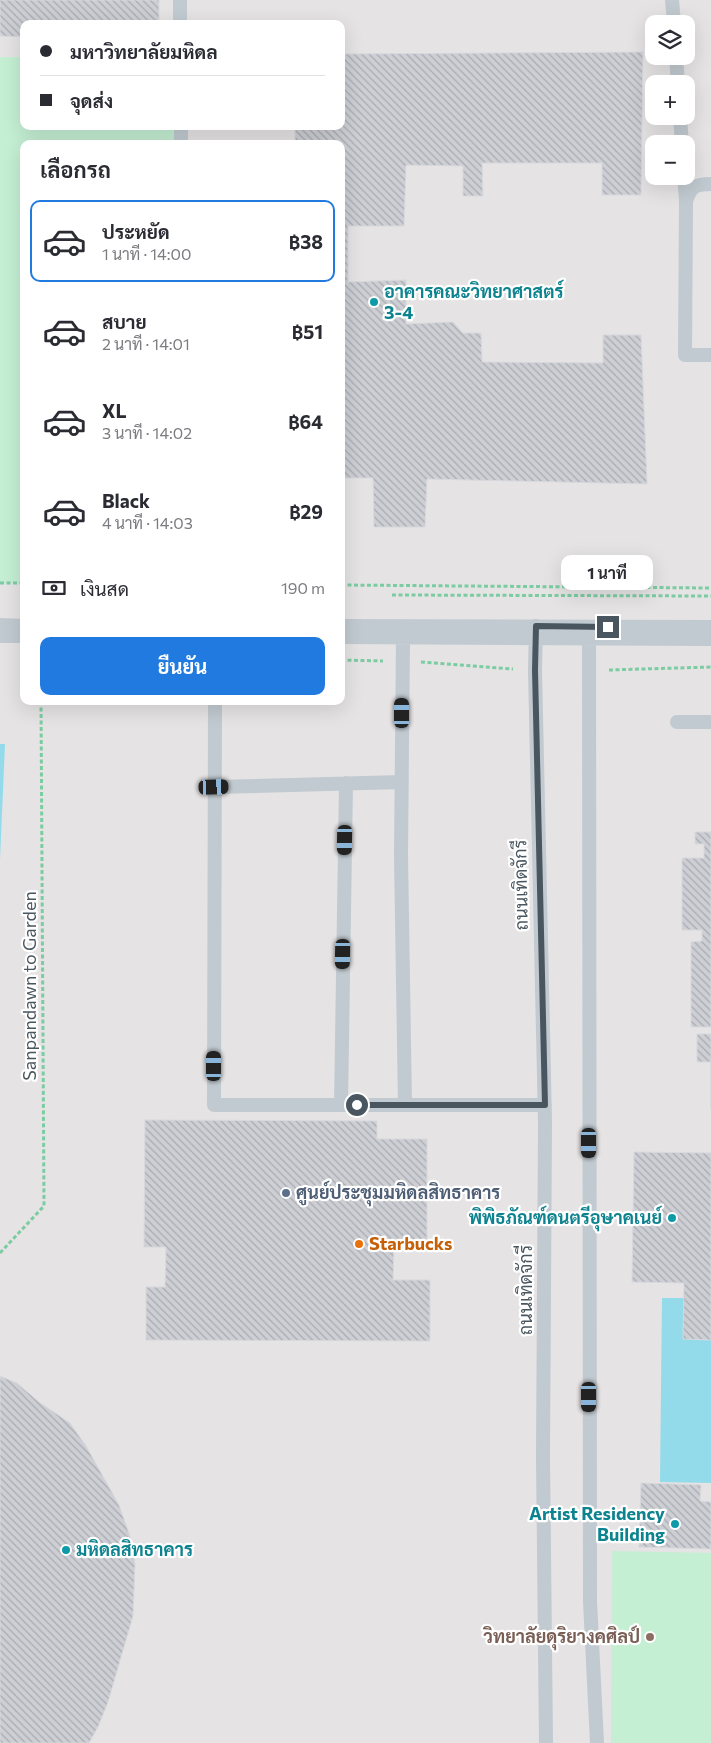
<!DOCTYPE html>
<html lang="th">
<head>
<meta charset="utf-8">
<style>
  :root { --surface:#fff; --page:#f7f7f7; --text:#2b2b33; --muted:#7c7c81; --line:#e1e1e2; --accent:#217ae0 }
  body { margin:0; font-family:Commissioner,Sarabun,sans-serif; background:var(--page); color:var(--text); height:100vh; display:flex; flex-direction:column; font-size:19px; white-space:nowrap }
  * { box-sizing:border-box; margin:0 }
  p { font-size:16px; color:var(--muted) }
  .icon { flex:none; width:28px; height:28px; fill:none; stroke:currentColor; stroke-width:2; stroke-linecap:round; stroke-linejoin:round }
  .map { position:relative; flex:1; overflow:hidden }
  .side { position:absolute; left:20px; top:140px; width:325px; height:565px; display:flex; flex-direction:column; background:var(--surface); border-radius:10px; box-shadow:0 5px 20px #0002 }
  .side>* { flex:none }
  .banner { position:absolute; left:20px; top:20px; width:325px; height:110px; border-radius:10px; box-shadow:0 5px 20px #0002; display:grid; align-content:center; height:110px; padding:0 20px; background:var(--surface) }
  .buttons { position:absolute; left:645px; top:15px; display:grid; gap:10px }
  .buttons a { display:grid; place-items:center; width:50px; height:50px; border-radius:10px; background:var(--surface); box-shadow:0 5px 20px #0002; font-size:25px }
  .end { position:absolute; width:22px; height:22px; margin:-11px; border:6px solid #4a565f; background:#fff; box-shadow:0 0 0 2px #fff }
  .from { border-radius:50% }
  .bubble { position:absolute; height:35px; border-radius:10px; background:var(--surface); box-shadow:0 5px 20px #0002; font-size:16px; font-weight:700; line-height:35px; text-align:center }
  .car { position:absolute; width:15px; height:30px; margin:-15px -8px; border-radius:6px; box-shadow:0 0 4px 1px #0007; background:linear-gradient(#222 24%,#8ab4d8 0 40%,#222 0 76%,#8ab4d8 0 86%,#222 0) }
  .banner b { display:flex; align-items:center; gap:18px; height:48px; font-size:19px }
  .banner b+b { border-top:1px solid var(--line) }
  .banner i { width:12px; height:12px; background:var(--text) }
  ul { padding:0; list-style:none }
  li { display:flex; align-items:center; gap:15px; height:82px; margin:0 10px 8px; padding:0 10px; border:2px solid transparent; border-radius:10px }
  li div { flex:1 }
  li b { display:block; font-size:19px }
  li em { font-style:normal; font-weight:700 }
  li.selected { border-color:var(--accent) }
  li>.icon { width:45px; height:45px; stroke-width:1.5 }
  h2 { padding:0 20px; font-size:22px; line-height:60px }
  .pay { display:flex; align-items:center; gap:12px; height:55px; padding:0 20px; font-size:19px }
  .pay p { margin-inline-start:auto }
  .primary-button { display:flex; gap:10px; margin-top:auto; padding:10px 20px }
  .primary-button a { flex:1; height:58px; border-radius:10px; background:var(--accent); color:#fff; font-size:20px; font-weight:700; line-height:58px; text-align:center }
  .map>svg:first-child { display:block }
  .education { fill:#e5e3e4; fill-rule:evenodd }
  .green { fill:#c4efd3 }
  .water { fill:#93dbea }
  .building { fill:url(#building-back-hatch); stroke:#d7d9dd }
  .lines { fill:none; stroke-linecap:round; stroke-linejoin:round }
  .path { stroke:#7ccca3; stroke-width:3; stroke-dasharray:4 2.5; stroke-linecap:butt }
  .lane { stroke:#c1cad0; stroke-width:14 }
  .route { stroke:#4a565f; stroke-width:6 }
  .culture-dot { fill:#0f9aa8; stroke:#fff; stroke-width:2 }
  .service-dot { fill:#5c6f8a; stroke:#fff; stroke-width:2 }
  .food-dot { fill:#e8710a; stroke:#fff; stroke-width:2 }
  .education-dot { fill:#8d6e63; stroke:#fff; stroke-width:2 }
  .labels { text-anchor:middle; stroke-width:4.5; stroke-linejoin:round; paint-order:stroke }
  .culture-label { font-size:18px; font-weight:bold; fill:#0d838f; stroke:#fff; text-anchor:start }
  .street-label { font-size:18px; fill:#4a565f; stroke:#fff }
  .service-label { font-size:18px; font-weight:bold; fill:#4e5e75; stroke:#fff; text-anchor:start }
  .food-label { font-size:18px; font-weight:bold; fill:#c56008; stroke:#fff; text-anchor:start }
  .education-label { font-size:18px; font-weight:bold; fill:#785e54; stroke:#fff; text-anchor:end }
</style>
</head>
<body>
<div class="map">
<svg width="711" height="1743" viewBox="0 0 711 1743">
  <defs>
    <pattern id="building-back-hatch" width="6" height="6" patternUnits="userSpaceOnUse" patternTransform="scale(1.25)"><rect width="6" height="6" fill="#cdcfd4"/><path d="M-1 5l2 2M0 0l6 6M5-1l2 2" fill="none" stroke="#a8abaf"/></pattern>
  </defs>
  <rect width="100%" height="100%" fill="#f4f2f3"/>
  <path class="education" d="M0 0H711V1743H0ZM24 24H341V126H24ZM654 24H686V56H654ZM654 84H686V116H654ZM24 144H341V701H24ZM654 144H686V176H654Z"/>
  <path class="green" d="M0 57H24V126H181V144H24V583H0Z
    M612 1551 711 1553V1743H611Z"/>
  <path class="water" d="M0 744H5L0 860Z
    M662 1298H711V1483L660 1482Z"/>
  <path class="building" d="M0 0H159V24H24V37L0 36Z
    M643 52 641 195H602V163H482L483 196H463V166L406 165 404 226H348V282L406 280V324L453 322 463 333H481L482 362 603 363V335H641L647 484 427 479 425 527H374L373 478H341V144H295V126H341V54Z
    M695 832H711V1027H691V942L702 941V930H682V858H704V844H695Z
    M697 1034H711V1108V1062H697Z
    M145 1120 377 1121V1139H427V1249H394L393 1280H430V1341L146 1340V1287H165L166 1247H144Z
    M634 1152 711 1153V1340L683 1339 684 1283 632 1282Z
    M0 1376 17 1383 39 1402 70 1423 86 1446 119 1505 130 1536 135 1564 133 1616 108 1702 98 1727 89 1743H0Z
    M641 1483 701 1485 700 1501 711 1502V1549L639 1547Z"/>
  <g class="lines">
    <path class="path" d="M0 583H24
      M341 585 711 588
      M392 595 711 596
      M341 660 383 661
      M421 662 513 669
      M609 670 711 667
      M0 1253 44 1206 41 701"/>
    <path class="lane" d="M672 0 674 24
      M180 24V0
      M676 56 678 84
      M680 116 682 144
      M181 126V144
      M684 176 686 200
      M711 184C696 184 691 186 686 201L685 355H711
      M0 625 24 626
      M341 626 711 627
      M536 626 535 670 545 1122 543 1456 546 1743
      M589 627 590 1601 597 1743
      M0 636H24
      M341 637 711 639
      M403 638 401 855 405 1105
      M215 701 214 1105H545
      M677 722H711
      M214 787 402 782
      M341 1105 346 783"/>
  </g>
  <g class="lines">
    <path class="route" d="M357 1105H545L535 670 536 626 608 627"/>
  </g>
  <g class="culture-dot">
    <circle cx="374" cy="302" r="5"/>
    <circle cx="672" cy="1218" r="5"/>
    <circle cx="675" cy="1524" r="5"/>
    <circle cx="66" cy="1550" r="5"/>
  </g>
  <circle class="service-dot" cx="286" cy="1193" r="5"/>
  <circle class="food-dot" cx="359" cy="1244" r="5"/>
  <circle class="education-dot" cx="650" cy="1637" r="5"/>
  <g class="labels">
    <g class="culture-label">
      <text x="384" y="298">อาคารคณะวิทยาศาสตร์<tspan x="384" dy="21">3-4</tspan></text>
      <text x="662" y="1224" text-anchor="end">พิพิธภัณฑ์ดนตรีอุษาคเนย์</text>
      <text x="665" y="1520" text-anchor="end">Artist Residency<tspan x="665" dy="21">Building</tspan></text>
      <text x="76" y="1556">มหิดลสิทธาคาร</text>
    </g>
    <g class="street-label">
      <text transform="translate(521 885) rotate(-91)" y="6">ถนนเทิดจักรี</text>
      <text transform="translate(30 986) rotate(-90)" y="6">Sanpandawn to Garden</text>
      <text transform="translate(526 1290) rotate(-90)" y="6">ถนนเทิดจักรี</text>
    </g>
    <g class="service-label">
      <text x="296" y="1199">ศูนย์ประชุมมหิดลสิทธาคาร</text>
    </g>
    <g class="food-label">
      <text x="369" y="1250">Starbucks</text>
    </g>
    <g class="education-label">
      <text x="640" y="1643">วิทยาลัยดุริยางคศิลป์</text>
    </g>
  </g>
</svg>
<div class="buttons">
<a><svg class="icon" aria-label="layers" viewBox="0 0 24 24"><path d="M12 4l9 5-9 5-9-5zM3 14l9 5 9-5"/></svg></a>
<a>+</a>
<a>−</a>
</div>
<i class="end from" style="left:357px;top:1105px"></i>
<i class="end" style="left:608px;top:627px"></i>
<div class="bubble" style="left:561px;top:555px;width:92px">1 นาที</div>
<i class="car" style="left:402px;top:713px;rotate:0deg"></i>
<i class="car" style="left:214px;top:787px;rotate:88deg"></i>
<i class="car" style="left:345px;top:840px;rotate:181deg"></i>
<i class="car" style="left:343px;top:954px;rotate:181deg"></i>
<i class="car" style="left:214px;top:1066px;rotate:0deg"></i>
<i class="car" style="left:589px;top:1143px;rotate:180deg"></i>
<i class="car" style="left:589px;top:1397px;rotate:180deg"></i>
<div class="banner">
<b><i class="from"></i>มหาวิทยาลัยมหิดล</b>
<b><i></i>จุดส่ง</b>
</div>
<section class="side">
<h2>เลือกรถ</h2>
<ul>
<li class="selected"><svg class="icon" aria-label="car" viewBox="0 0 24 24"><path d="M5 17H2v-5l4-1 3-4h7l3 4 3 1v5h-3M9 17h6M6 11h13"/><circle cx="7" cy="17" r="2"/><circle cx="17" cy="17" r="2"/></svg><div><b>ประหยัด</b><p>1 นาที · 14:00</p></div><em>฿38</em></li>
<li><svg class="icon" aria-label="car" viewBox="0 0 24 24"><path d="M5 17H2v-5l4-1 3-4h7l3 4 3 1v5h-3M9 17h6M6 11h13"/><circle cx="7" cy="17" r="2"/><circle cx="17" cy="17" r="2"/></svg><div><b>สบาย</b><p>2 นาที · 14:01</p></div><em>฿51</em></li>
<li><svg class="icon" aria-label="car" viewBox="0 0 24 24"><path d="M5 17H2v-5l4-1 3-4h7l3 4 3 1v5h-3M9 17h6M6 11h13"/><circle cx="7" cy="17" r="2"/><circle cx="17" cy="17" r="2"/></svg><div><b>XL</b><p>3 นาที · 14:02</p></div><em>฿64</em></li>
<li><svg class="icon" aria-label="car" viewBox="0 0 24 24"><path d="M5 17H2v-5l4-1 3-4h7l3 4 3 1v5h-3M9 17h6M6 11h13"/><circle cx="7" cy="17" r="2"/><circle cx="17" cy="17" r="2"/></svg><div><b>Black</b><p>4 นาที · 14:03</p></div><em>฿29</em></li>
</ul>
<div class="pay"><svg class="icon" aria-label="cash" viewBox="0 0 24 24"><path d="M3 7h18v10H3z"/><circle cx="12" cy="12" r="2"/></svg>เงินสด<p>190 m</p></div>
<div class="primary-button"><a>ยืนยัน</a></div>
</section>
</div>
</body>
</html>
